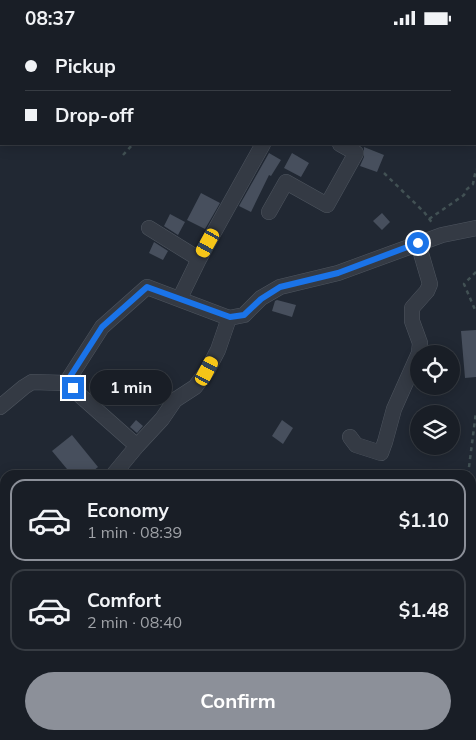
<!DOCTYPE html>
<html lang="en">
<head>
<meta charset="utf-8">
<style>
  :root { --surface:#191e26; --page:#262b32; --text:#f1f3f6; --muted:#9fa2a7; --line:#373c43; --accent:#8c9099 }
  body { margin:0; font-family:Mulish,sans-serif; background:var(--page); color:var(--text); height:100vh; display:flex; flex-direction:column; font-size:19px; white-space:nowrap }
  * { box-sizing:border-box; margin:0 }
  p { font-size:16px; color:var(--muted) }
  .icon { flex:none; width:28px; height:28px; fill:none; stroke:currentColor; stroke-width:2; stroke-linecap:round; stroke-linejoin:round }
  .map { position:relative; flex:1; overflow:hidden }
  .sheet { position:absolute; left:0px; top:435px; width:476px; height:270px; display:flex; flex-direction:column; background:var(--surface); border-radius:15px 15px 0 0; box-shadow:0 2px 12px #0003,0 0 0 1px var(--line) }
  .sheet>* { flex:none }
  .guide { position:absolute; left:0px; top:0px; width:476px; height:110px; box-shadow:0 2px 12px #0003,0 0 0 1px var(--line); display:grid; align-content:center; height:110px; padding:0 25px; background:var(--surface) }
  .buttons { position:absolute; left:410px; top:310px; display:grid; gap:10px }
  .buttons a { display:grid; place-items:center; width:50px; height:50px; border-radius:50%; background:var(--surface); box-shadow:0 2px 12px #0003,0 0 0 1px var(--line); font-size:25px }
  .end { position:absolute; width:22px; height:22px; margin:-11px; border:6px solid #1a73e8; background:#fff; box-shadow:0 0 0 2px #fff }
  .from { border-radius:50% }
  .bubble { position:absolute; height:35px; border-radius:18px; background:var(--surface); box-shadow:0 2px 12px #0003,0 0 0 1px var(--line); font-size:16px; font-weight:700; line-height:35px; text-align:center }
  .car { position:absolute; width:15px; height:30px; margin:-15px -8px; border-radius:6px; box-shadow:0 0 4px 1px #0007; background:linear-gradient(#f5c518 24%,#345 0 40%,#f5c518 0 76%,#345 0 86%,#f5c518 0) }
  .guide b { display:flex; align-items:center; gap:18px; height:48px; font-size:19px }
  .guide b+b { border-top:1px solid var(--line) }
  .guide i { width:12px; height:12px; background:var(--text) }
  ul { padding:9px 0 0; list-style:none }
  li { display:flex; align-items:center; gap:15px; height:82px; margin:0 10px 8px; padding:0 15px; border:2px solid var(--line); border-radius:15px }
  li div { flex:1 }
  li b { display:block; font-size:19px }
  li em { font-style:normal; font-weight:700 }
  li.selected { border-color:var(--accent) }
  li>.icon { width:45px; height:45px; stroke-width:1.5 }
  .button { display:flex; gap:10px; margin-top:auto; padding:10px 25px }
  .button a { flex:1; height:58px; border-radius:30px; background:var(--accent); color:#fff; font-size:20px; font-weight:700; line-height:58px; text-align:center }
  .status { display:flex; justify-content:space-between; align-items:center; height:35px; padding:0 25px; background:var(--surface); direction:ltr }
  .status svg { height:14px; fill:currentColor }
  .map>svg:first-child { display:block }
  .building { fill:#474f5d }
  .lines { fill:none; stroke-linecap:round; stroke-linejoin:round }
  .street-casing { stroke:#4e555f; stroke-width:16 }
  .path { stroke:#425154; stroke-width:2.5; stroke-dasharray:4 4; stroke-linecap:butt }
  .street { stroke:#343a44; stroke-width:15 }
  .route { stroke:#1a73e8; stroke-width:6 }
</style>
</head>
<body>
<div class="status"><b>08:37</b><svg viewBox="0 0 49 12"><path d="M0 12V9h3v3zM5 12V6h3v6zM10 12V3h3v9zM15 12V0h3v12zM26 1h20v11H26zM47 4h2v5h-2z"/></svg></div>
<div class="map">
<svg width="476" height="705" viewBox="0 0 476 705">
  <rect width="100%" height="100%" fill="#212833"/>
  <path class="building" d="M364 112 384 120 377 137 360 131 364 122Z
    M269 118 281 125 271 141 269 140 251 177 239 171Z
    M292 118 309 128 301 142 284 133Z
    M201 158 220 168 205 194 187 185Z
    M382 178 390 187 382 195 373 186Z
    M170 179 185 187 178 200 164 191Z
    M154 207 168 216 163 225 149 218Z
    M277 265 296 270 292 282 272 276 275 266Z
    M476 295V342L465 343 461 296Z
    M136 385 143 391 137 398 130 392Z
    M282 385 293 393 283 409 272 401Z
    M72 400 98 432 88 440H72L52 416Z"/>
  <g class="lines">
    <g class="street-casing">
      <path id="street" d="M472 0 474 1
        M355 1V0
        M419 1 420 0
        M269 177 286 147 327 170 356 118 340 109
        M149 193 199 224
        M180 263 199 224 263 109
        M66 348 137 411 113 440
        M0 372 24 352 32 347 66 348 102 292 147 252 229 283 244 280 261 263 280 252 338 238 442 200 476 193
        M350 402 356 410 381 418 385 407 394 374 419 318 420 308 412 286V273L427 256 430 249 418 208
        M137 411 162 384 175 365 195 352 207 336 218 315 229 283
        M0 584 5 576
        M212 705 219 700"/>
    </g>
    <path class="path" d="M190 1V0
      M123 120 133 109
      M384 138 424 177 433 189
      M429 184 464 160 466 155 473 149 476 134
      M476 237 464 249 476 277
      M468 440 476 377
      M471 562H476
      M471 641 476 644"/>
    <use href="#street" class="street"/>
  </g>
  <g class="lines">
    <path class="route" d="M73 353 66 348 102 292 147 252 230 282 244 280 261 264 280 252 338 238 418 208"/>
  </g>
</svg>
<div class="buttons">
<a><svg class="icon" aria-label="locate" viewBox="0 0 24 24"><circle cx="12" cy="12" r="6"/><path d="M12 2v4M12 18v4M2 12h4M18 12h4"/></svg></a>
<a><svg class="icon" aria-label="layers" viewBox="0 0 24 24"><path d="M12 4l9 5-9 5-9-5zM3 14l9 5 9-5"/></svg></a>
</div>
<i class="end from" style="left:418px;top:208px"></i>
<i class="end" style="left:73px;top:353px"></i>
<div class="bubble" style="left:90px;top:335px;width:82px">1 min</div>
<i class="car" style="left:208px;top:208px;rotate:209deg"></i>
<i class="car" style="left:207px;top:336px;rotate:28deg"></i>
<div class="guide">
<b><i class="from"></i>Pickup</b>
<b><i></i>Drop-off</b>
</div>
<section class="sheet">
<ul>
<li class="selected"><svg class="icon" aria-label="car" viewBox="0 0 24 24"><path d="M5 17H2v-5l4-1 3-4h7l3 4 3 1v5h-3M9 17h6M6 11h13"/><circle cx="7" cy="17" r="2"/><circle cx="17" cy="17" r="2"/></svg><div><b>Economy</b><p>1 min · 08:39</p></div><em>$1.10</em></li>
<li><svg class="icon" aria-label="car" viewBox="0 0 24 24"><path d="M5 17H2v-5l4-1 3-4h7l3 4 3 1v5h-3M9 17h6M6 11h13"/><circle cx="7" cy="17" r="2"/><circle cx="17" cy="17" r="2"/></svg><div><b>Comfort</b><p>2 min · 08:40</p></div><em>$1.48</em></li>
</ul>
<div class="button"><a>Confirm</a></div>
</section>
</div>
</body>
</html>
